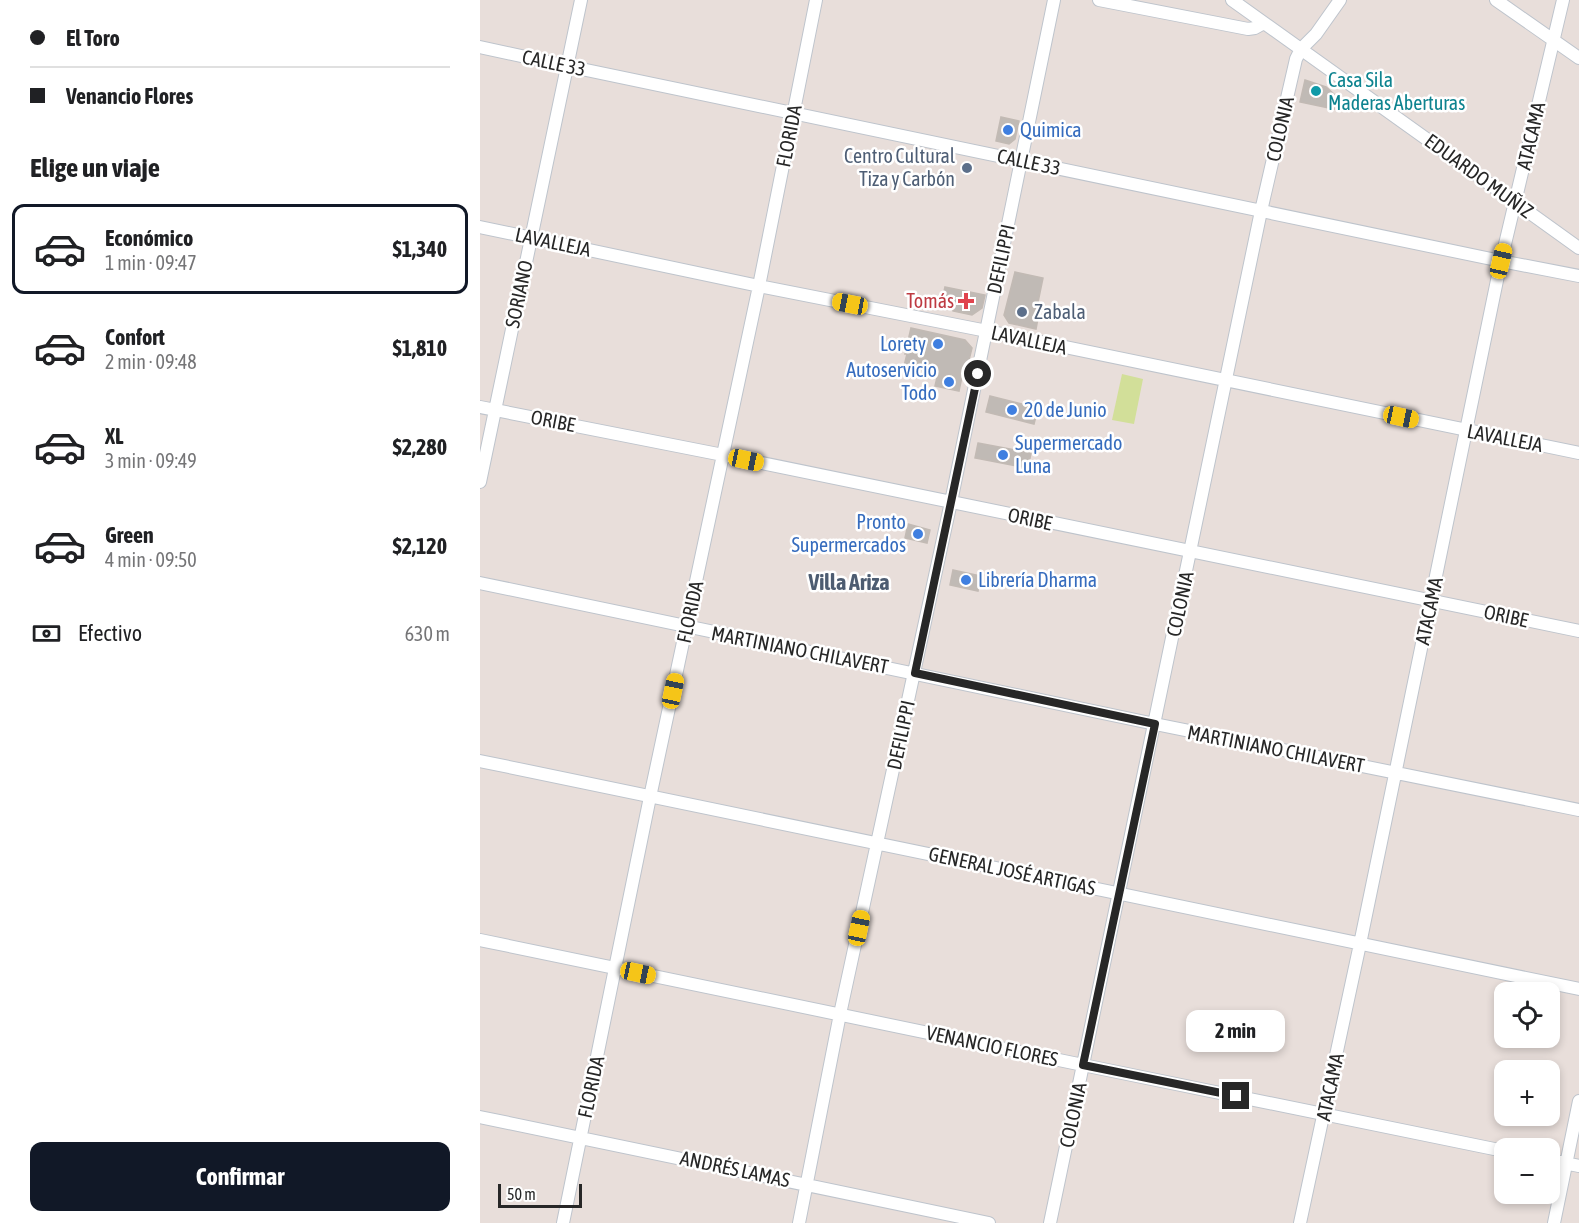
<!DOCTYPE html>
<html lang="es">
<head>
<meta charset="utf-8">
<style>
  :root { --surface:#fff; --page:#f2f2f2; --text:#202124; --muted:#757577; --line:#e0e0e0; --accent:#111827 }
  body { margin:0; font-family:"Asap Condensed",sans-serif; background:var(--page); color:var(--text); height:100vh; display:flex; flex-direction:column; font-size:22px; white-space:nowrap }
  * { box-sizing:border-box; margin:0 }
  p { font-size:20px; color:var(--muted) }
  .icon { flex:none; width:33px; height:33px; fill:none; stroke:currentColor; stroke-width:2; stroke-linecap:round; stroke-linejoin:round }
  .map { position:relative; flex:1; overflow:hidden }
  .details { display:flex; flex-direction:column; background:var(--surface); width:480px }
  .details>* { flex:none }
  .banner { display:grid; align-content:center; height:132px; padding:0 30px; background:var(--surface) }
  .buttons { position:absolute; left:1014px; top:982px; display:grid; gap:12px }
  .buttons a { display:grid; place-items:center; width:66px; height:66px; border-radius:12px; background:var(--surface); box-shadow:0 3px 9px #0003; font-size:30px }
  .scale { position:absolute; left:18px; bottom:15px; width:84px; box-sizing:border-box; padding-left:6px; border:3px solid #272727; border-top:0; font-size:16px; line-height:21px; white-space:nowrap; color:#272727; -webkit-text-stroke:4px #fff; paint-order:stroke }
  .end { position:absolute; width:27px; height:27px; margin:-14px; border:8px solid #272727; background:#fff; box-shadow:0 0 0 3px #fff }
  .from { border-radius:50% }
  .bubble { position:absolute; height:42px; border-radius:12px; background:var(--surface); box-shadow:0 3px 9px #0003; font-size:20px; font-weight:700; line-height:42px; text-align:center }
  .car { position:absolute; width:18px; height:36px; margin:-18px -9px; border-radius:8px; box-shadow:0 0 4px 2px #0007; background:linear-gradient(#f5c518 24%,#345 0 40%,#f5c518 0 76%,#345 0 86%,#f5c518 0) }
  .banner b { display:flex; align-items:center; gap:21px; height:57px; font-size:22px }
  .banner b+b { border-top:2px solid var(--line) }
  .banner i { width:15px; height:15px; background:var(--text) }
  ul { padding:0; list-style:none }
  li { display:flex; align-items:center; gap:18px; height:90px; margin:0 12px 9px; padding:0 18px; border:3px solid transparent; border-radius:12px }
  li div { flex:1 }
  li b { display:block; font-size:22px }
  li em { font-style:normal; font-weight:700 }
  li.selected { border-color:var(--accent) }
  li>.icon { width:54px; height:54px; stroke-width:1.5 }
  h2 { padding:0 30px; font-size:27px; line-height:72px }
  .pay { display:flex; align-items:center; gap:15px; height:66px; padding:0 30px; font-size:22px }
  .pay p { margin-inline-start:auto }
  .cta { display:flex; gap:12px; margin-top:auto; padding:12px 30px }
  .cta a { flex:1; height:69px; border-radius:12px; background:var(--accent); color:#fff; font-size:24px; font-weight:700; line-height:69px; text-align:center }
  main { display:flex; flex:1; min-height:0 }
  .map>svg:first-child { display:block }
  .pitch { fill:#d2df99 }
  .building { fill:#c0bab5; stroke:#c2bab4; stroke-width:1.5 }
  .lines { fill:none; stroke-linecap:round; stroke-linejoin:round }
  .minor-casing { stroke:#bec4cc; stroke-width:14 }
  .minor { stroke:#fff; stroke-width:12 }
  .route { stroke:#272727; stroke-width:8 }
  .culture-dot { fill:#0f9aa8; stroke:#fff; stroke-width:2 }
  .shop-dot { fill:#3f7fe0; stroke:#fff; stroke-width:2 }
  .service-dot { fill:#5c6f8a; stroke:#fff; stroke-width:2 }
  .health-dot { fill:#e0444e; stroke:#fff; stroke-width:2 }
  .labels { text-anchor:middle; stroke-width:5; stroke-linejoin:round; paint-order:stroke }
  .street-label { font-size:20px; fill:#272727; stroke:#fff }
  .culture-label { font-size:20px; fill:#0d838f; stroke:#fff; text-anchor:start }
  .shop-label { font-size:20px; fill:#366cbe; stroke:#fff; text-anchor:start }
  .service-label { font-size:20px; fill:#4e5e75; stroke:#fff; text-anchor:end }
  .health-label { font-size:20px; fill:#be3a42; stroke:#fff; text-anchor:end }
  .quarter-label { font-size:22px; font-weight:bold; fill:#4d5c71; stroke:#fff }
</style>
</head>
<body>
<main>
<section class="details">
<div class="banner">
<b><i class="from"></i>El Toro</b>
<b><i></i>Venancio Flores</b>
</div>
<h2>Elige un viaje</h2>
<ul>
<li class="selected"><svg class="icon" aria-label="car" viewBox="0 0 24 24"><path d="M5 17H2v-5l4-1 3-4h7l3 4 3 1v5h-3M9 17h6M6 11h13"/><circle cx="7" cy="17" r="2"/><circle cx="17" cy="17" r="2"/></svg><div><b>Económico</b><p>1 min · 09:47</p></div><em>$1,340</em></li>
<li><svg class="icon" aria-label="car" viewBox="0 0 24 24"><path d="M5 17H2v-5l4-1 3-4h7l3 4 3 1v5h-3M9 17h6M6 11h13"/><circle cx="7" cy="17" r="2"/><circle cx="17" cy="17" r="2"/></svg><div><b>Confort</b><p>2 min · 09:48</p></div><em>$1,810</em></li>
<li><svg class="icon" aria-label="car" viewBox="0 0 24 24"><path d="M5 17H2v-5l4-1 3-4h7l3 4 3 1v5h-3M9 17h6M6 11h13"/><circle cx="7" cy="17" r="2"/><circle cx="17" cy="17" r="2"/></svg><div><b>XL</b><p>3 min · 09:49</p></div><em>$2,280</em></li>
<li><svg class="icon" aria-label="car" viewBox="0 0 24 24"><path d="M5 17H2v-5l4-1 3-4h7l3 4 3 1v5h-3M9 17h6M6 11h13"/><circle cx="7" cy="17" r="2"/><circle cx="17" cy="17" r="2"/></svg><div><b>Green</b><p>4 min · 09:50</p></div><em>$2,120</em></li>
</ul>
<div class="pay"><svg class="icon" aria-label="cash" viewBox="0 0 24 24"><path d="M3 7h18v10H3z"/><circle cx="12" cy="12" r="2"/></svg>Efectivo<p>630 m</p></div>
<div class="cta"><a>Confirmar</a></div>
</section>
<div class="map">
<svg width="1099" height="1223" viewBox="0 0 1099 1223">
  <rect width="100%" height="100%" fill="#e8deda"/>
  <path class="pitch" d="M642 374 663 379 654 424 632 420Z"/>
  <path class="building" d="M825 80 846 87 855 95 854 109 820 102Z
    M521 117 539 121 535 139 529 144 516 141Z
    M535 272 563 278 557 307 560 308 556 329 529 323 524 315Z
    M465 287 505 295 502 308 492 315 473 311 474 302 462 300Z
    M431 328 485 340 492 348 487 368 484 367 479 391 455 386 458 373 424 366 427 354H425Z
    M510 396 558 408 554 424 506 412Z
    M498 443 551 453 548 468 495 458Z
    M428 524 450 530 447 543 425 538Z
    M473 570 501 576 498 591 470 585Z"/>
  <g class="lines">
    <g class="minor-casing">
      <path id="minor" d="M619 0 768 29 775 28 784 23
        M752 0 1099 248
        M1016 0 1099 58
        M0 47 87 66 1021 261 1099 276
        M0 227 279 286 507 331 1099 453
        M0 407 243 455 1099 631
        M0 482 101 0
        M0 583 675 724 1099 810
        M0 761 1099 989
        M0 940 603 1065 1024 1151
        M0 1117 509 1223
        M1070 1160 1099 1166
        M83 1223 170 797 279 286 336 0
        M319 1223 360 1014 471 502 574 0
        M570 1223 781 211 816 59 821 49 836 34 860 0
        M820 1223 880 944 1021 261 1083 0
        M1074 1223 1099 1101"/>
    </g>
    <use href="#minor" class="minor"/>
  </g>
  <g class="lines">
    <path class="route" d="M498 374 435 673 675 724 603 1065 756 1096"/>
  </g>
  <circle class="culture-dot" cx="836" cy="91" r="6"/>
  <g class="shop-dot">
    <circle cx="528" cy="130" r="6"/>
    <circle cx="458" cy="344" r="6"/>
    <circle cx="469" cy="382" r="6"/>
    <circle cx="532" cy="410" r="6"/>
    <circle cx="523" cy="455" r="6"/>
    <circle cx="438" cy="534" r="6"/>
    <circle cx="486" cy="580" r="6"/>
  </g>
  <g class="service-dot">
    <circle cx="487" cy="168" r="6"/>
    <circle cx="542" cy="312" r="6"/>
  </g>
  <path class="health-dot" d="M483 292h6v6h6v6h-6v6h-6v-6h-6v-6h6z"/>
  <g class="labels">
    <g class="street-label">
      <text transform="translate(74 63) rotate(12)" y="7">CALLE 33</text>
      <text transform="translate(800 129) rotate(-77)" y="7">COLONIA</text>
      <text transform="translate(309 136) rotate(-79)" y="7">FLORIDA</text>
      <text transform="translate(1051 136) rotate(-77)" y="7">ATACAMA</text>
      <text transform="translate(549 162) rotate(12)" y="7">CALLE 33</text>
      <text transform="translate(999 176) rotate(36)" y="7">EDUARDO MUÑIZ</text>
      <text transform="translate(73 242) rotate(12)" y="7">LAVALLEJA</text>
      <text transform="translate(521 259) rotate(-78)" y="7">DEFILIPPI</text>
      <text transform="translate(39 294) rotate(-78)" y="7">SORIANO</text>
      <text transform="translate(549 340) rotate(12)" y="7">LAVALLEJA</text>
      <text transform="translate(73 421) rotate(11)" y="7">ORIBE</text>
      <text transform="translate(1025 438) rotate(11)" y="7">LAVALLEJA</text>
      <text transform="translate(550 519) rotate(12)" y="7">ORIBE</text>
      <text transform="translate(700 604) rotate(-78)" y="7">COLONIA</text>
      <text transform="translate(949 611) rotate(-78)" y="7">ATACAMA</text>
      <text transform="translate(210 612) rotate(-78)" y="7">FLORIDA</text>
      <text transform="translate(1026 616) rotate(12)" y="7">ORIBE</text>
      <text transform="translate(320 650) rotate(11)" y="7">MARTINIANO CHILAVERT</text>
      <text transform="translate(421 735) rotate(-78)" y="7">DEFILIPPI</text>
      <text transform="translate(796 749) rotate(11)" y="7">MARTINIANO CHILAVERT</text>
      <text transform="translate(532 871) rotate(12)" y="7">GENERAL JOSÉ ARTIGAS</text>
      <text transform="translate(512 1046) rotate(12)" y="7">VENANCIO FLORES</text>
      <text transform="translate(111 1087) rotate(-78)" y="7">FLORIDA</text>
      <text transform="translate(850 1087) rotate(-78)" y="7">ATACAMA</text>
      <text transform="translate(593 1115) rotate(-78)" y="7">COLONIA</text>
      <text transform="translate(255 1169) rotate(12)" y="7">ANDRÉS LAMAS</text>
    </g>
    <g class="culture-label">
      <text x="848" y="87">Casa Sila<tspan x="848" dy="23">Maderas Aberturas</tspan></text>
    </g>
    <g class="shop-label">
      <text x="540" y="137">Quimica</text>
      <text x="446" y="351" text-anchor="end">Lorety</text>
      <text x="457" y="377" text-anchor="end">Autoservicio<tspan x="457" dy="23">Todo</tspan></text>
      <text x="544" y="417">20 de Junio</text>
      <text x="535" y="450">Supermercado<tspan x="535" dy="23">Luna</tspan></text>
      <text x="426" y="529" text-anchor="end">Pronto<tspan x="426" dy="23">Supermercados</tspan></text>
      <text x="498" y="587">Librería Dharma</text>
    </g>
    <g class="service-label">
      <text x="475" y="163">Centro Cultural<tspan x="475" dy="23">Tiza y Carbón</tspan></text>
      <text x="554" y="319" text-anchor="start">Zabala</text>
    </g>
    <g class="health-label">
      <text x="474" y="308">Tomás</text>
    </g>
    <g class="quarter-label">
      <text x="369" y="590">Villa Ariza</text>
    </g>
  </g>
</svg>
<div class="buttons">
<a><svg class="icon" aria-label="locate" viewBox="0 0 24 24"><circle cx="12" cy="12" r="6"/><path d="M12 2v4M12 18v4M2 12h4M18 12h4"/></svg></a>
<a>+</a>
<a>−</a>
</div>
<div class="scale">50 m</div>
<i class="end from" style="left:498px;top:374px"></i>
<i class="end" style="left:756px;top:1096px"></i>
<div class="bubble" style="left:706px;top:1010px;width:99px">2 min</div>
<i class="car" style="left:1021px;top:261px;rotate:13deg"></i>
<i class="car" style="left:370px;top:304px;rotate:281deg"></i>
<i class="car" style="left:921px;top:417px;rotate:102deg"></i>
<i class="car" style="left:266px;top:460px;rotate:102deg"></i>
<i class="car" style="left:193px;top:691px;rotate:12deg"></i>
<i class="car" style="left:379px;top:928px;rotate:12deg"></i>
<i class="car" style="left:158px;top:973px;rotate:102deg"></i>
</div>
</main>
</body>
</html>
